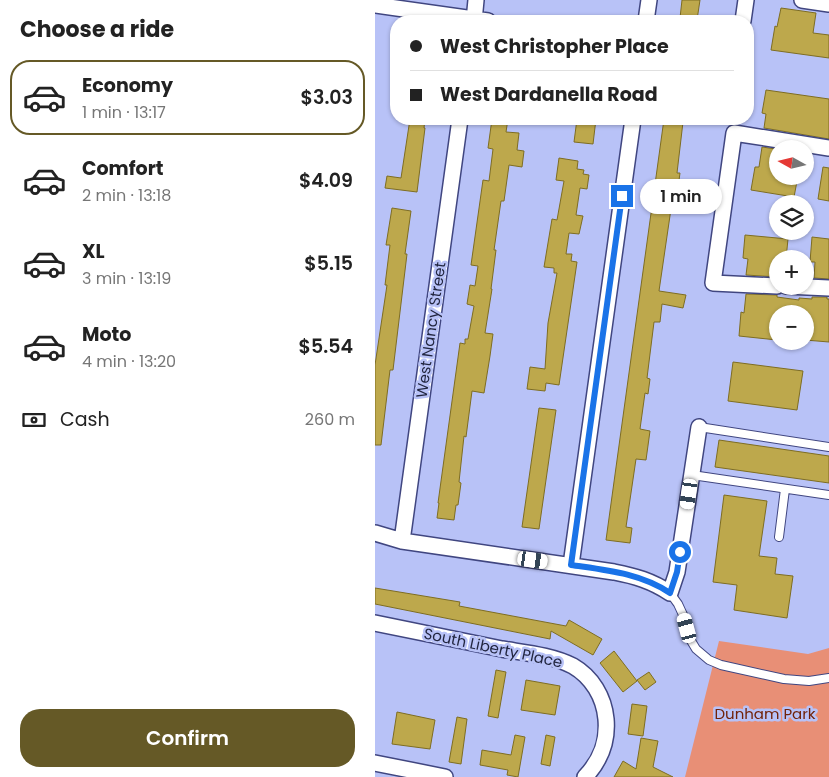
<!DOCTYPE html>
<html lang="en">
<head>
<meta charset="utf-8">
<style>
  :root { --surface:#fff; --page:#f2f2f2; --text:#222; --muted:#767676; --line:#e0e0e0; --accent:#655926 }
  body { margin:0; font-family:Poppins,sans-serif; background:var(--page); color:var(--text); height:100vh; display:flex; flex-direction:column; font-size:19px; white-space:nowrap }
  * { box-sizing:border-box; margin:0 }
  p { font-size:16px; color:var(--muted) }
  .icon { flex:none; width:28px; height:28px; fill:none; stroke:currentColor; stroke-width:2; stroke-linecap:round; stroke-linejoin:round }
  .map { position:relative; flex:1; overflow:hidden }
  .sheet { display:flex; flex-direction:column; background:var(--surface); width:375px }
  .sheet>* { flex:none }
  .hud { position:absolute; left:15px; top:15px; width:364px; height:110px; border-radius:20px; box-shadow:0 1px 4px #0004; display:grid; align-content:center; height:110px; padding:0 20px; background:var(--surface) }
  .needle { width:32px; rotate:278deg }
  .tools { position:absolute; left:394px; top:140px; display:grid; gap:10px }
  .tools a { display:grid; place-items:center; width:45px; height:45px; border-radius:50%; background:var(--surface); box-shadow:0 1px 4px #0004; font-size:25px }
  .end { position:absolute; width:22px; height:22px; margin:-11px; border:6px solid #1a73e8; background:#fff; box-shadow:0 0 0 2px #fff }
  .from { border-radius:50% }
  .bubble { position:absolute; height:35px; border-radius:18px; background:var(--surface); box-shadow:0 1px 4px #0004; font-size:16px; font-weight:600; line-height:35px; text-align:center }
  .car { position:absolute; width:15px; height:30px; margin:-15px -8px; border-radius:6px; box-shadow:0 0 4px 1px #0007; background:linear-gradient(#fff 24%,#345 0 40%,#fff 0 76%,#345 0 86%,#fff 0) }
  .hud b { display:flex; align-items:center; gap:18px; height:48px; font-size:19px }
  .hud b+b { border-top:1px solid var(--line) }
  .hud i { width:12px; height:12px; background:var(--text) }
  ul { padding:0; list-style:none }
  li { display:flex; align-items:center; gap:15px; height:75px; margin:0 10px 8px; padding:0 10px; border:2px solid transparent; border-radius:20px }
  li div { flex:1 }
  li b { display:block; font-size:19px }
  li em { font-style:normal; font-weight:600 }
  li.selected { border-color:var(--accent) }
  li>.icon { width:45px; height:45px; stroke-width:1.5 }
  h2 { padding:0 20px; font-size:22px; line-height:60px }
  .pay { display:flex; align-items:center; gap:12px; height:55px; padding:0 20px; font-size:19px }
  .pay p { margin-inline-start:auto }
  .button { display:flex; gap:10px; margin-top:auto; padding:10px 20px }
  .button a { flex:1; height:58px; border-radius:20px; background:var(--accent); color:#fff; font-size:20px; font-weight:600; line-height:58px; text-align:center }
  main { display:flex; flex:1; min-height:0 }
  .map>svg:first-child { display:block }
  .green { fill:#e88f76 }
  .building { fill:#bda84c; stroke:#7e6d22 }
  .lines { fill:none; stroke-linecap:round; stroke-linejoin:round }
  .lane-casing { stroke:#404680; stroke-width:10 }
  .street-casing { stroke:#404680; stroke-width:18 }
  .lane { stroke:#fff; stroke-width:8 }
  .street { stroke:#fff; stroke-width:15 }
  .route { stroke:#1a73e8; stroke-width:6 }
  .labels { text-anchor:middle; stroke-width:5; stroke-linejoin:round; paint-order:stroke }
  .street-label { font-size:15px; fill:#222640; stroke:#b8c2f7 }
  .park-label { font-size:15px; fill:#712209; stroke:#b8c2f7 }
</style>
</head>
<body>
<main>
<section class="sheet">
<h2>Choose a ride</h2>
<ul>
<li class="selected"><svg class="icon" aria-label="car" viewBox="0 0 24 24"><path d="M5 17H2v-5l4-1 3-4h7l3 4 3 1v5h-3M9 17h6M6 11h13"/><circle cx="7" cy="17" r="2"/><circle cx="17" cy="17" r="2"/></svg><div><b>Economy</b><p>1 min · 13:17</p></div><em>$3.03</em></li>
<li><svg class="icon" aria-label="car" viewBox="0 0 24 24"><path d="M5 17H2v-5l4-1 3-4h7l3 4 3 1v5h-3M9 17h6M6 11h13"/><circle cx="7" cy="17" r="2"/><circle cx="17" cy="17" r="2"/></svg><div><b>Comfort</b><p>2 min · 13:18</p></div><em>$4.09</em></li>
<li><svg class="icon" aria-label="car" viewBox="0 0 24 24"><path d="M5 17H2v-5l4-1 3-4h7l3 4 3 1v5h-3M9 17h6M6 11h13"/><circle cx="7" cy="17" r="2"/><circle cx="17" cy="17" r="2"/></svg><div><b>XL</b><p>3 min · 13:19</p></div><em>$5.15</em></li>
<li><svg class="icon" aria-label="car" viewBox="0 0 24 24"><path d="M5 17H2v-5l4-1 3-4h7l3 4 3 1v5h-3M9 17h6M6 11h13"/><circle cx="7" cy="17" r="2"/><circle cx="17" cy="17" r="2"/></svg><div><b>Moto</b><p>4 min · 13:20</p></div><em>$5.54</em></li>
</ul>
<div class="pay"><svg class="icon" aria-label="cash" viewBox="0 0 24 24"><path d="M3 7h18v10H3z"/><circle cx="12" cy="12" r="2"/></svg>Cash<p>260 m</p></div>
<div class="button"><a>Confirm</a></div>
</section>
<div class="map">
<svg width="454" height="777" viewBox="0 0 454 777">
  <rect width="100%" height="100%" fill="#b8c2f7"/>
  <path class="green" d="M344 641 433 654 454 648V777H310Z"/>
  <path class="building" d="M307 0H325L322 20 305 18Z
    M406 8 441 13 438 33 454 35V58L396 50 400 26 402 27Z
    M391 90 454 99V139L389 128 391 114 387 113Z
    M35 119H50L49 128H50L42 192 10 188 12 176 26 178Z
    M117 119H133L131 132 144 133 142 150 149 151 147 167 134 165 129 201H126L119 250H121L116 289H117L110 333 118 334 115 356 109 393 97 391 91 437 89 436 84 482 86 483 83 505H81L79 520 62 518 64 503H63L85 343 90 344V339H93L99 306 92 304 95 285 100 286 103 266 96 265 108 180 114 181 118 149 113 148Z
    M202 119H221L218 144 199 142Z
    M289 119 308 122 302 173H305L303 188H307L305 203 297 202 284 291 311 295 308 308 287 304 285 322H279L272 378 275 379 273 394 270 393 265 429 275 431 271 460 261 459 251 527 257 528 255 543 231 540Z
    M387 147 401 149 399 170H402V176H423L419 197 376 190 380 167H384Z
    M184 158 203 161 202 169 209 170 208 174 214 175 212 189 205 188 201 215 208 216 204 234 194 233 191 254H197L196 261 202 262 184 385 171 383 170 391 152 389 155 367 170 369 173 323 182 273H179V268L169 267 177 219 182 220 189 181 181 180Z
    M448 167 454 168V201L443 199Z
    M17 208 36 211 30 254H32L18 370H15L6 445H0V365L12 285H10L15 245H11Z
    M370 235 413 239 411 259H402V277L371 275 373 259 368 258Z
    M437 237 454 239V279L439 278 440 262H435Z
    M371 294 402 295V297L424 300V298L437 299V297H452V299H454V342L430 340V313L404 311 402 312V340L364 336 366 312 369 313Z
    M358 362 428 371 422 410 353 401Z
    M164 408 181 410 164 529 147 527Z
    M344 440 454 456V483L340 467Z
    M349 495 392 501 384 556 402 558 400 574 418 576 412 618 359 610 362 585 338 582Z
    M0 588 85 602 84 606 191 626 194 620 227 639 218 655 176 631 175 639 0 604Z
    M239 651 262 681 248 692 225 663Z
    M121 670 131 672 123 718 113 716Z
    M274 672 281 682 270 690 262 680Z
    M151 680 185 686 180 715 146 710Z
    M257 704 272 706 268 736 253 734Z
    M22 712 60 720 55 749 17 744Z
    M82 717 92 719 86 764 74 762Z
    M140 735 150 737 143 777 132 775 133 770 105 765 107 750 136 755Z
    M171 735 180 737 175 766 166 764Z
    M266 738 283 741 278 767 298 777H239L248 761 261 769Z"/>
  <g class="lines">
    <g class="lane-casing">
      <path id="lane" d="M324 427 454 447
        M317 475 454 495
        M404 537 410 489
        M295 593 303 604 309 617 315 639 321 649 334 660 346 665 409 679 434 681 454 678"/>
    </g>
    <g class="street-casing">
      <path id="street" d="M427 0 454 4
        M0 5 113 21
        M99 21 101 0
        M271 21 274 0
        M368 21 371 0
        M402 286 338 283 359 133 454 148
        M411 286 454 288
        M0 533 27 541 239 572C260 576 277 581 295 593L302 572 324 427
        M27 541 85 119
        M196 565 258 119
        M0 623C42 632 85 640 127 649 151 653 176 655 198 666 217 677 229 697 231 719 233 742 226 760 210 777
        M0 763 70 777"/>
    </g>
    <use href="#lane" class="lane"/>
    <use href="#street" class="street"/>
  </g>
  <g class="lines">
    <path class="route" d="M247 196 196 565C230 570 265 573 295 593L302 572 305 552"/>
  </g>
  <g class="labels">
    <g class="street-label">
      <text transform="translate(56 330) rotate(-82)" y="5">West Nancy Street</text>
      <text transform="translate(118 648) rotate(12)" y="5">South Liberty Place</text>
    </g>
    <g class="park-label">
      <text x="390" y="719">Dunham Park</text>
    </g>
  </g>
</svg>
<div class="tools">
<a><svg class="needle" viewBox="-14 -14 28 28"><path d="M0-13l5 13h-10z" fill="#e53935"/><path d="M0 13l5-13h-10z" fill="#767676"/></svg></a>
<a><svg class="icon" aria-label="layers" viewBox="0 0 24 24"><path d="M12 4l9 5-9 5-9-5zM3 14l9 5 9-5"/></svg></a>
<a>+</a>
<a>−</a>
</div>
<i class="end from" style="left:305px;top:552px"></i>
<i class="end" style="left:247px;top:196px"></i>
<div class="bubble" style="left:265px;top:179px;width:82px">1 min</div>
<i class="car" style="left:314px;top:494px;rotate:188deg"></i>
<i class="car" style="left:158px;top:560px;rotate:98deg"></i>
<i class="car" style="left:312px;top:628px;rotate:345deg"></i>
<div class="hud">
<b><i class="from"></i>West Christopher Place</b>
<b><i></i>West Dardanella Road</b>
</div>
</div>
</main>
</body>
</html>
